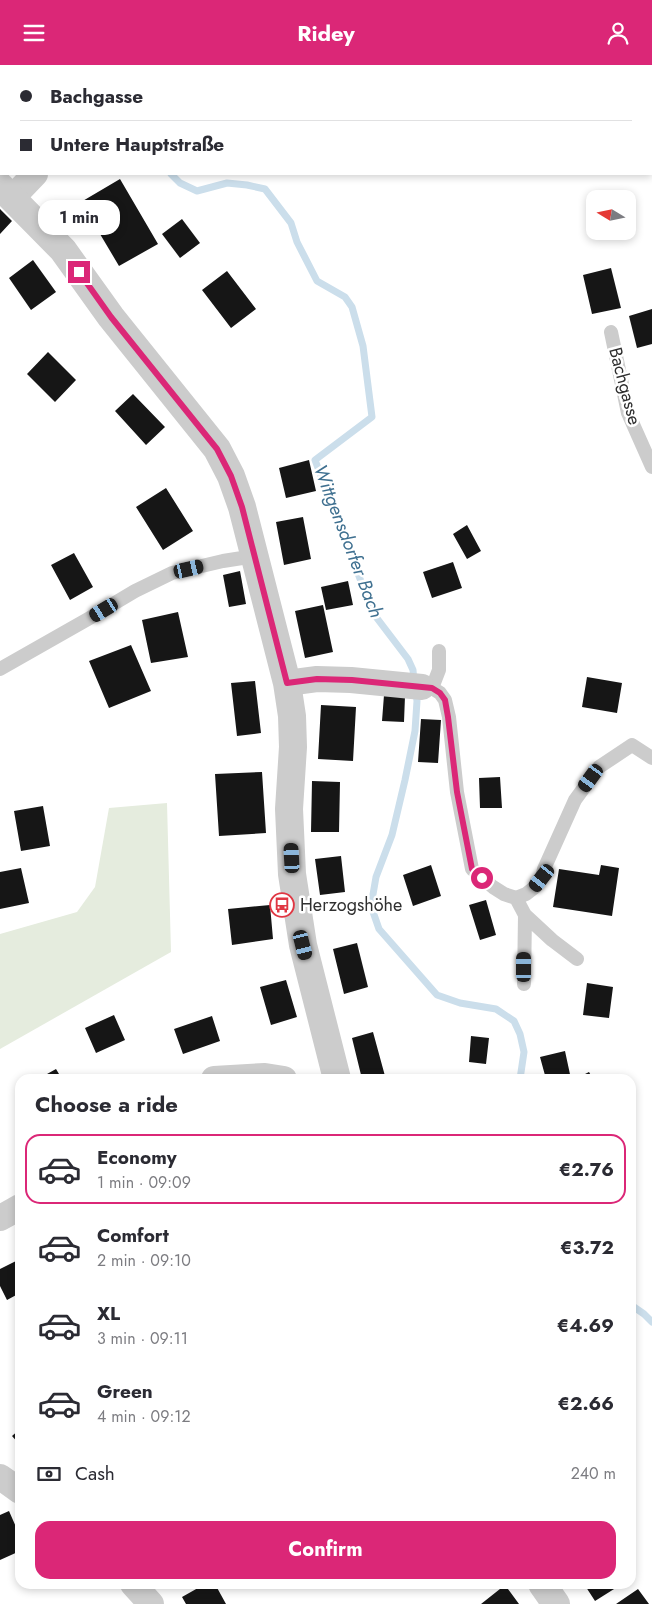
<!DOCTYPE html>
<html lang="en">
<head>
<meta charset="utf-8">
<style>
  :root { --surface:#fff; --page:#f2f2f3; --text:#2b2b33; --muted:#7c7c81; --line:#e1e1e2; --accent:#db2777 }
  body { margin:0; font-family:Jost,sans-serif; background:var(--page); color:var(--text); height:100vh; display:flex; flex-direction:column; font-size:19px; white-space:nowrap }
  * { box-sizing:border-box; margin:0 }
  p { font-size:16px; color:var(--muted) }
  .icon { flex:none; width:28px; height:28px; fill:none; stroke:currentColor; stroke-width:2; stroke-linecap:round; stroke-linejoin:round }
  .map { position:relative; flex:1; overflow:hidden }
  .sheet { position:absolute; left:15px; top:1009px; width:621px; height:515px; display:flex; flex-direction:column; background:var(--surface); border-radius:15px; box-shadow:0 2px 8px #0003 }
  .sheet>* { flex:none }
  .banner { position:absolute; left:0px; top:0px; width:652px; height:110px; box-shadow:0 2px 8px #0003; display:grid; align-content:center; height:110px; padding:0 20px; background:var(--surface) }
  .needle { width:32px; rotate:280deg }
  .controls { position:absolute; left:586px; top:125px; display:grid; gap:10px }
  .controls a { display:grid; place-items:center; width:50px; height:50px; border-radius:10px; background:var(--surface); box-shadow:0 2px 8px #0003; font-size:25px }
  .end { position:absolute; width:22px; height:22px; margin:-11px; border:6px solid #db2777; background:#fff; box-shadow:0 0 0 2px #fff }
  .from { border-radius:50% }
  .bubble { position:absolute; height:35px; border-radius:15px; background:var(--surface); box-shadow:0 2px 8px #0003; font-size:16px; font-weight:700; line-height:35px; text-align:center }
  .car { position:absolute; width:15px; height:30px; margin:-15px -8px; border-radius:6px; box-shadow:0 0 4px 1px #0007; background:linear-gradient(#222 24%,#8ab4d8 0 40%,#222 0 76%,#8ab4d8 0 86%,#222 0) }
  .banner b { display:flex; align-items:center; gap:18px; height:48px; font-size:19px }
  .banner b+b { border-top:1px solid var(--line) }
  .banner i { width:12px; height:12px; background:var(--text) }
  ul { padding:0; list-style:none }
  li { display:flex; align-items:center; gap:15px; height:70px; margin:0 10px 8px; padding:0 10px; border:2px solid transparent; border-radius:15px }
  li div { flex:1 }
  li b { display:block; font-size:19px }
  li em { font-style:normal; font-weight:700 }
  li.selected { border-color:var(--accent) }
  li>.icon { width:45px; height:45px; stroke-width:1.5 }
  h2 { padding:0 20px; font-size:22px; line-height:60px }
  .pay { display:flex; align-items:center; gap:12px; height:55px; padding:0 20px; font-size:19px }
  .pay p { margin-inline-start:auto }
  .action { display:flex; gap:10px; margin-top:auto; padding:10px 20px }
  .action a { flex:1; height:58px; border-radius:15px; background:var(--accent); color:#fff; font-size:20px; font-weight:700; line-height:58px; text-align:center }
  header { display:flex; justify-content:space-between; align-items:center; height:65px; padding:0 20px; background:var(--accent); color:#fff; font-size:22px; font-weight:700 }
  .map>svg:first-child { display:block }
  .green { fill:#e5ecde }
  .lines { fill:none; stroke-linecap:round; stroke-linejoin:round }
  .stream { stroke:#cbdeeb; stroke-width:7 }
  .building { fill:#161616 }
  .service { stroke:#ccc; stroke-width:14 }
  .minor { stroke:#ccc; stroke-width:26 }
  .tertiary { stroke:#ccc; stroke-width:28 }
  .route { stroke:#db2777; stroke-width:6 }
  .labels { text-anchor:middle; stroke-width:5; stroke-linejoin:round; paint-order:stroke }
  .street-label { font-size:18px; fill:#2f2f2f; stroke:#fff }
  .poi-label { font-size:18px; fill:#2f2f2f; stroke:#fff; text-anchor:start }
  .water-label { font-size:19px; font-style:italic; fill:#3f7090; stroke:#fff }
</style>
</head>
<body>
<header><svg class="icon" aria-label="menu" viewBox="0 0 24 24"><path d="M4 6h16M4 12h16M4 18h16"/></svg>Ridey<svg class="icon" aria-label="person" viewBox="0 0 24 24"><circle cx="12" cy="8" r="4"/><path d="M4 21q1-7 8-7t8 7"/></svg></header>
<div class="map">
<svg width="652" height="1539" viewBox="0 0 652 1539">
  <rect width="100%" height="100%" fill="#fff"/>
  <path class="green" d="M167 738 171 887 0 984V869L77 847 95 822 109 743Z"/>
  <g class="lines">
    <path class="stream" d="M0 73 1 74
      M171 109 180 118 197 126 227 118 247 120 265 124 291 158 297 177 317 216 345 232 352 242 363 281 372 352 315 395 373 548 408 594 413 605 414 616
      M416 627 417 636 415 666 405 715 392 770 376 812 371 841 379 864 437 930 460 938 496 944 514 956 520 969 524 987 520 1014
      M631 1240 644 1249 652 1257"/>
  </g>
  <path class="building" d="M120 114 158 179 119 201 81 137Z
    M0 144 12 156 0 169Z
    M182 154 200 178 180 193 162 169Z
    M33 195 56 227 31 245 9 213Z
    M611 203 621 243 592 249 583 210Z
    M227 206 256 244 231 263 202 225Z
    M652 244V279L637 283 629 251Z
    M48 287 76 315 55 337 27 309Z
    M133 329 165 362 146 380 115 346Z
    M309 395 316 426 286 433 279 403Z
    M166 423 193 466 163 485 136 442Z
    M303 452 311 494 284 500 276 457Z
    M467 460 481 486 467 494 453 469Z
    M74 488 93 522 70 535 51 500Z
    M453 497 462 523 432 533 423 507Z
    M240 506 246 539 229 542 223 510Z
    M348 516 353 540 326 545 321 522Z
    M323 540 333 587 305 593 295 546Z
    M178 547 188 592 151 598 142 555Z
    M131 580 151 626 109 643 89 596Z
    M587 612 622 618 617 648 582 642Z
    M255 616 261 668 237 671 231 618Z
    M384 630 405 631 404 657 382 656Z
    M321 640 356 642 353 696 318 694Z
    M421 654 441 655 438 698 418 697Z
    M262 707 266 768 219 771 215 709Z
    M500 712 502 743H480L479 713Z
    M312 716 340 717 339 767H311Z
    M43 741 50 781 21 786 14 746Z
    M341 791 345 827 320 830 315 794Z
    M431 800 441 831 413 841 403 810Z
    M601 800 619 803 612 851 553 842 559 804 599 810Z
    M21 803 29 838 0 844V807Z
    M486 835 496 870 480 875 469 840Z
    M270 840 273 874 232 880 228 844Z
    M357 878 368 922 344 929 333 884Z
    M286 915 297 952 271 960 260 922Z
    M587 918 613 922 609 953 583 950Z
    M114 950 125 975 96 988 85 963Z
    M212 951 220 976 183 989 174 964Z
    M373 967 385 1011 376 1014H362L352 973Z
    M471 971 489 973 486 999 469 997Z
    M565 986 571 1014H546L540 992Z
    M56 1004 62 1014H38Z
    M589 1007 593 1014H575Z
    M20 1194V1228L7 1235 0 1221V1204Z
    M20 1364V1380L12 1371Z
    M9 1446 20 1471V1486L0 1495V1450Z
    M205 1519H215L226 1539H186L182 1532Z
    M584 1519H622L595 1536Z
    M505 1520 519 1539H481Z
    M638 1524 649 1539H616Z"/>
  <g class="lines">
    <path class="service" d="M611 267 628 348 652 402
      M0 604 88 554 135 526 172 508 223 496 255 491
      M422 622 432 623 440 628 445 635 449 652 457 727 472 804 493 822 504 829 516 833 526 829 535 822 542 813 544 804 575 735 599 702 632 680 652 693
      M432 623 439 605V586
      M516 833 525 850 552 875 577 894
      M524 919 525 850"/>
    <path class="minor" d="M12 133 35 109
      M287 618 317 614 351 615 422 622
      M214 1014 265 1011 284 1014
      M0 1153 20 1142
      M0 1412 20 1426
      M133 1519 151 1539"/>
    <path class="tertiary" d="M0 121 63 185 111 252 217 384 231 411 242 442 287 618 292 651 293 682 289 744 292 809 303 880 337 1014
      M542 1519 556 1539"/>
  </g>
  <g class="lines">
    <path class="route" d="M79 207 111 252 217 384 231 411 242 442 287 618 317 614 352 615 432 623 440 628 445 635 448 652 457 727 472 804 482 813"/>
  </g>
  <defs>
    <g id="bus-ring" transform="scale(1.25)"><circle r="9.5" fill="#fff" stroke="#e03743" stroke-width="1.5"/><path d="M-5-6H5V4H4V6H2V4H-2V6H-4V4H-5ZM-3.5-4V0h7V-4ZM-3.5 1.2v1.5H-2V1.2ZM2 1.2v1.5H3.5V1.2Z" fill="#e03743"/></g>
  </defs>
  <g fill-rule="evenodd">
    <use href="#bus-ring" x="282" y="840"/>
  </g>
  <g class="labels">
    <g class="street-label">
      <text transform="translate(625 321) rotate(75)" y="6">Bachgasse</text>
    </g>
    <g class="poi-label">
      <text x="300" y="846">Herzogshöhe</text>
    </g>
    <g class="water-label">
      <text transform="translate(349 476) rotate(69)" y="7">Wittgensdorfer Bach</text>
    </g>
  </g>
</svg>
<div class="controls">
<a><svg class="needle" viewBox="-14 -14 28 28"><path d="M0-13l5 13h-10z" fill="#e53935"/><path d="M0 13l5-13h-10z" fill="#7c7c81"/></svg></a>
</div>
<i class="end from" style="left:482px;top:813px"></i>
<i class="end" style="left:79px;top:207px"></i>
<div class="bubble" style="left:38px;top:135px;width:82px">1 min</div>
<i class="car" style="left:189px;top:504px;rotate:77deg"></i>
<i class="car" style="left:104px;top:545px;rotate:239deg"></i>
<i class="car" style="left:591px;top:713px;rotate:216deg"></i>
<i class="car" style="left:292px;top:793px;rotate:357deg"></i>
<i class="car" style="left:542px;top:813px;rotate:218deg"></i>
<i class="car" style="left:303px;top:880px;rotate:166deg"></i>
<i class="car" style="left:524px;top:902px;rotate:0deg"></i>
<div class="banner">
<b><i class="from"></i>Bachgasse</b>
<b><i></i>Untere Hauptstraße</b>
</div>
<section class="sheet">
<h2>Choose a ride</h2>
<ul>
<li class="selected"><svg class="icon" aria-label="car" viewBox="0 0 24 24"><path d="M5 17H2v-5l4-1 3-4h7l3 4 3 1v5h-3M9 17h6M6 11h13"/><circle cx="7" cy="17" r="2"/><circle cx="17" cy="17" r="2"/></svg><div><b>Economy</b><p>1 min · 09:09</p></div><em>€2.76</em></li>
<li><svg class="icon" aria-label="car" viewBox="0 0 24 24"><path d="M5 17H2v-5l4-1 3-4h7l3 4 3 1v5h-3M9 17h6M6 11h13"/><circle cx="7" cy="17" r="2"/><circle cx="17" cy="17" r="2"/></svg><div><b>Comfort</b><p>2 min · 09:10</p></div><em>€3.72</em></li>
<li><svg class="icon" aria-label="car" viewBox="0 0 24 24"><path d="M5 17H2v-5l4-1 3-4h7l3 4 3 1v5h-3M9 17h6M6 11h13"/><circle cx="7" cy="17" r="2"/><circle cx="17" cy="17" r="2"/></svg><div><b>XL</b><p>3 min · 09:11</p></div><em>€4.69</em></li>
<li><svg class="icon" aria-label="car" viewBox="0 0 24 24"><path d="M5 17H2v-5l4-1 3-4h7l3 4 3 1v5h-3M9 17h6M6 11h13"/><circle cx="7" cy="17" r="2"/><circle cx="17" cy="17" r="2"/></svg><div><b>Green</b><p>4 min · 09:12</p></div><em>€2.66</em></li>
</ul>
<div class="pay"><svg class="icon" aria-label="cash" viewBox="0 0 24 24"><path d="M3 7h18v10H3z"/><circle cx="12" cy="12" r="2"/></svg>Cash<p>240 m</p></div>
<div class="action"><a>Confirm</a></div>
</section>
</div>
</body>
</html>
